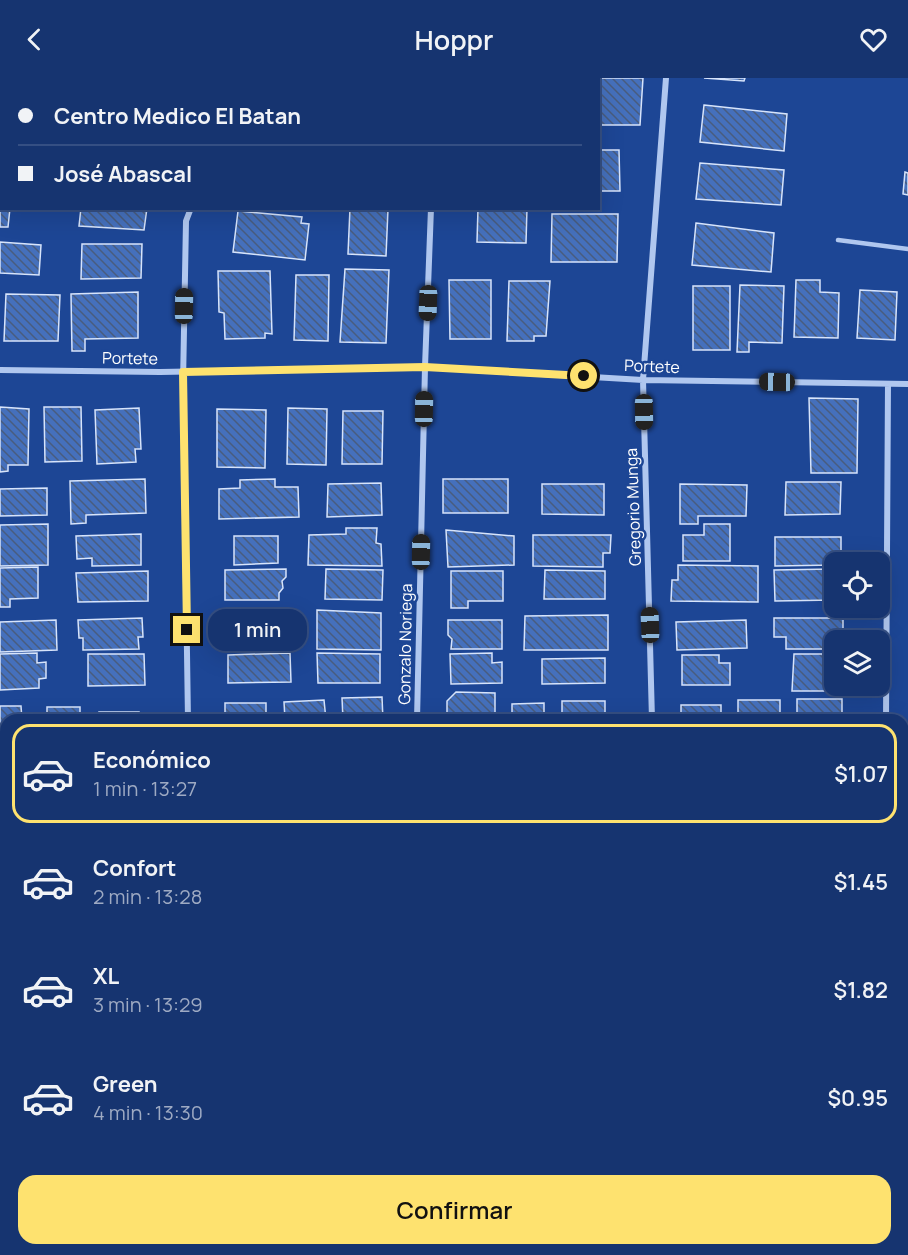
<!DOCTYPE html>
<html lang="es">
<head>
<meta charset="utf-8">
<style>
  :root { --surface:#163470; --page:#233f78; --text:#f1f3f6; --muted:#9eaac3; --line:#354f83; --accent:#fee26f }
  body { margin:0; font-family:Manrope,sans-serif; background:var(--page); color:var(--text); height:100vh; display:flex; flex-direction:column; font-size:22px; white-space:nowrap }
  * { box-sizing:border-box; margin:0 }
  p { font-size:20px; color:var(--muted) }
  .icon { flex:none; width:33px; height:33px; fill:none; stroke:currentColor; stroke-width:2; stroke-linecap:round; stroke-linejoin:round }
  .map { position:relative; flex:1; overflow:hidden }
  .details { position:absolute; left:0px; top:636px; width:909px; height:542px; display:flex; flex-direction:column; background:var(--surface); border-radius:18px 18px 0 0; box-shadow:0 6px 24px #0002,0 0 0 2px var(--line) }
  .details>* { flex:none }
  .hud { position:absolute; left:0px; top:0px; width:600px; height:132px; box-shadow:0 6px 24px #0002,0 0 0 2px var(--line); display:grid; align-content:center; height:132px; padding:0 18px; background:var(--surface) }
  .buttons { position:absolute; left:824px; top:474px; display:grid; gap:12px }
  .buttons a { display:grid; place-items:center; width:66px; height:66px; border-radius:12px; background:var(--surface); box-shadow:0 6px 24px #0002,0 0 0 2px var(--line); font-size:30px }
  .end { position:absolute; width:27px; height:27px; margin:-14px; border:8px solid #fee26f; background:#111; box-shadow:0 0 0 3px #111 }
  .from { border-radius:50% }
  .bubble { position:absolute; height:42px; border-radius:18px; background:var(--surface); box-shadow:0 6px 24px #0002,0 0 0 2px var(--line); font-size:20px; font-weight:600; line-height:42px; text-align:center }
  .car { position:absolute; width:18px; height:36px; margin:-18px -9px; border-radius:8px; box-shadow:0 0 4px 2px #0007; background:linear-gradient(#222 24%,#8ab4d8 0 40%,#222 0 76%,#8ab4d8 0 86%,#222 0) }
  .hud b { display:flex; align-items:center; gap:21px; height:57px; font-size:22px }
  .hud b+b { border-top:2px solid var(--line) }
  .hud i { width:15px; height:15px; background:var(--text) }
  ul { padding:10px 0 0; list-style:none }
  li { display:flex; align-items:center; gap:18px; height:99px; margin:0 12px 9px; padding:0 6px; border:3px solid transparent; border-radius:18px }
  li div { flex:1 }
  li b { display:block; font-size:22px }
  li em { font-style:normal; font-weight:600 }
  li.on { border-color:var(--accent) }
  li>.icon { width:54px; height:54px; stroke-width:1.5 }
  .cta { display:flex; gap:12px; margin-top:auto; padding:12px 18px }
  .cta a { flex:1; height:69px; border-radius:18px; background:var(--accent); color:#111; font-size:24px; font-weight:600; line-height:69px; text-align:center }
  header { display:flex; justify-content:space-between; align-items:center; height:78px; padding:0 18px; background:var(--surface); font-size:27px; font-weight:600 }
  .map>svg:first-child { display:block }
  .building { fill:url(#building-back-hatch); stroke:#d7e4fb; stroke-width:1.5 }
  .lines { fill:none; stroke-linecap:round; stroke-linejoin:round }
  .service { stroke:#b0c7ef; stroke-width:4.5 }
  .minor { stroke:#b0c7ef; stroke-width:6 }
  .route { stroke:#fee26f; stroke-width:8 }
  .labels { text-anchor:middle; stroke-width:5; stroke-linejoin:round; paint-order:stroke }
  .street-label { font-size:16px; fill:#fff; stroke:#1d4695 }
</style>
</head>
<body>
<header><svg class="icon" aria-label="back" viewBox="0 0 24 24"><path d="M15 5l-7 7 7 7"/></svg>Hoppr<svg class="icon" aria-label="heart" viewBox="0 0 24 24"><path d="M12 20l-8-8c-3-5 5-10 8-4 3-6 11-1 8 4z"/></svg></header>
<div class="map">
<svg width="908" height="1177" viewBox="0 0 908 1177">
  <defs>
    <pattern id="building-back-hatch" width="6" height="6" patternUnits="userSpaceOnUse" patternTransform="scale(1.5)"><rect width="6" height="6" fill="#4570bc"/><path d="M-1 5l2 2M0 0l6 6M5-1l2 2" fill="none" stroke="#495c7e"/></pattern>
  </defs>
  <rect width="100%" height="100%" fill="#1d4695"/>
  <path class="building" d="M67 0H109V2Z
    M279 0H343V2H279Z
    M585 0H643L640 47H598V2H584Z
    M704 0H745L744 3Z
    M704 27 787 36 784 73 700 64Z
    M0 56 2 130H10L8 149H0Z
    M598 72H619L620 113H598Z
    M700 85 784 92 781 127 696 121Z
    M905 94 908 95V117L903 116Z
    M81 130H147L144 152 79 148Z
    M350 130 388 131 386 178 348 176Z
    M478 130H527L526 165 477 164Z
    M238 133 302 139 301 145 309 146 305 182 233 174Z
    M552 136H618L617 184H551Z
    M696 145 774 155 771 194 692 187Z
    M0 164 41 167 39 197 0 195Z
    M82 166H142L141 200 81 201Z
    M345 191 389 192 386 265 340 264Z
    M218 193H270L272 256 265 255V260L225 261 224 235 219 234Z
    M296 197H329L328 263 294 262Z
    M449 202H491V261H450Z
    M796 202H820V214L839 215 838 260 794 259Z
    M509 203H550L546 258H534V263H507Z
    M740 207 784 208 782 265 749 264V274H737Z
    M693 208H730V272H693Z
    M860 212 897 214 895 262 857 260Z
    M138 214V260L85 261V273H72L71 216Z
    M6 216 60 217 58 263H4Z
    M809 320 858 321 857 395H811Z
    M0 329 29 331 28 387H8V393L0 394Z
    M44 329H81L82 383 45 384Z
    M139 330 141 371H135L136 384 97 386 95 332Z
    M288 330 327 331 326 387 287 386Z
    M217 331 266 332 265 390 217 389Z
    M343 333H383L382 386H342Z
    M145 401 146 435 86 437V445L71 446 70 403Z
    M275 401V409H298L299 439 219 441V411L240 410V402Z
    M443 401H508V435H443Z
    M786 404H841L840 436 785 437Z
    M381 405 382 437 327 439 328 406Z
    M542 406H604V437L542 436Z
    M680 406 747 407 746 438H698V446H680Z
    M47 410V437L0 438V411Z
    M48 446V487L0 488V447Z
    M704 446H730V483H683V457H704Z
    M346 450H377L376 465 381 466 382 488 308 487 309 457 346 456Z
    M446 452 514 458V487L448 489Z
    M141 456V487L92 488V480L77 481 76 458Z
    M533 457H611L610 475H603V489L533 488Z
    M234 458H278V485L234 487Z
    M775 459H841V479H836V484H834V487L775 488Z
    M678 487 758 488V524L671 523 672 502H678Z
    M38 489V520L10 521V529H0V490Z
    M286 491V499L282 503 283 510 279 515V522H225V492Z
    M326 491 383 492 382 522 325 521Z
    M834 491V522L775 523 774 492Z
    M545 492 605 493V521H544Z
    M148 493V523L78 524 76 495Z
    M451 493H503V523H468V530H451Z
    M317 532 381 535V572L317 571Z
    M294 533V553L286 552 285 571 226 573 227 535Z
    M608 537V572H524L525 538Z
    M142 540 143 559H138L139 571 83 572V560H79L78 542Z
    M774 540H843V562H834V571H786V559H774Z
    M56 542 57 572 0 574V544Z
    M448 542H502V571H451L452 561 448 557Z
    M746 542 747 570 677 572 676 544Z
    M37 575V585L46 584V600L39 601V610L0 612V576Z
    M290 575 291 604 228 605V577Z
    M317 575 380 576V605H318Z
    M492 575V585L502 584V605L451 606 450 576Z
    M88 576H144L145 607 88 608Z
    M794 576H834V608H842V613H792Z
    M682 577H719V585H730V607H682Z
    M605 580V605L542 606V581Z
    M456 614 495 615V642H447V623Z
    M382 619 383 642H343L342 620Z
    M797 621H842V642H797Z
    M324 622 326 642H285L284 624Z
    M738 622H780V642H738Z
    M562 623H605V642H562Z
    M225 625H266V642H225Z
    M544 625V642H512V626Z
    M681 627H721V642H681Z
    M0 628H21L22 642H6V683H0Z
    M47 629H80V642H47Z
    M99 634H139V642H99Z
    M0 753H6V810H0Z
    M0 828H6V860H0Z
    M0 863H6V894H0Z
    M0 913H6V943H0Z
    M0 946H6V986H0Z
    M0 998H6V1028H0Z
    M0 1033H6V1060L0 1061Z
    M0 1075H6V1112H0Z
    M0 1116H6V1148H0Z
    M6 1167V1172H75V1177H0V1168Z
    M903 1168H908V1177H898V1172H903Z
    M85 1172H149V1177H85Z
    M211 1172H286V1177H211Z
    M308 1172H414V1177H308Z
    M538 1172H611V1177H538Z
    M766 1172H859V1177H766Z"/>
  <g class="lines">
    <path class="service" d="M838 162 908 171"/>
    <path class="minor" d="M243 2V0
      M0 23H2
      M0 292 160 294 425 289 643 302 908 306
      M188 642 183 306 186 143 191 130
      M417 642 425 289 431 130
      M652 642 643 302 666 0
      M886 642 888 306
      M0 715H6
      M903 718 908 717
      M657 1172V1177
      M182 1177V1172"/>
  </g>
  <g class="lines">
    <path class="route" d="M187 552 183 294 425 289 584 298"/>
  </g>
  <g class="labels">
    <g class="street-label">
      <text transform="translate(130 280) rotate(1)" y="6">Portete</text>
      <text transform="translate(652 288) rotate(2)" y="6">Portete</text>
      <text transform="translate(633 429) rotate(-92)" y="6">Gregorio Munga</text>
      <text transform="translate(405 566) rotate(-89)" y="6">Gonzalo Noriega</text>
    </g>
  </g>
</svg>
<div class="buttons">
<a><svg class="icon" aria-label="locate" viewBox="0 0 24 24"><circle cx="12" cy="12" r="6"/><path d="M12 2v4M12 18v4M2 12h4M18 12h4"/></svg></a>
<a><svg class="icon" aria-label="layers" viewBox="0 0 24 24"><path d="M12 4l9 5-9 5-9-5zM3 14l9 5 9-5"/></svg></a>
</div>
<i class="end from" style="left:584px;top:298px"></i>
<i class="end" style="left:187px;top:552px"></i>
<div class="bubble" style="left:208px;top:531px;width:99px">1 min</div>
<i class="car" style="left:428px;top:225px;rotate:182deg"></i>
<i class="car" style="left:184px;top:228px;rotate:1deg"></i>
<i class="car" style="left:777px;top:304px;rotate:271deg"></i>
<i class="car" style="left:424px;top:331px;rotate:1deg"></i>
<i class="car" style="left:644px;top:334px;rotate:179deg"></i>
<i class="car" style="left:421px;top:474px;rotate:1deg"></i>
<i class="car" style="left:650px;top:547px;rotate:358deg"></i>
<div class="hud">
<b><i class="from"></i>Centro Medico El Batan</b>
<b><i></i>José Abascal</b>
</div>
<section class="details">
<ul>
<li class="on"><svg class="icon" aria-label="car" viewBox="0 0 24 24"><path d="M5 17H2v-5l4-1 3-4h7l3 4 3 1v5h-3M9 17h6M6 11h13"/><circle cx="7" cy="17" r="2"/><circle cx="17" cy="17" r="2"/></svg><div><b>Económico</b><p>1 min · 13:27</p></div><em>$1.07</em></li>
<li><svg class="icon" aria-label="car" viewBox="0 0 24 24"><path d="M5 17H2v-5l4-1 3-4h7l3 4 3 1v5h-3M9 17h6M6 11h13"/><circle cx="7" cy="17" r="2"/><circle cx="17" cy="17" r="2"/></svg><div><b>Confort</b><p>2 min · 13:28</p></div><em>$1.45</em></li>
<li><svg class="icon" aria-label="car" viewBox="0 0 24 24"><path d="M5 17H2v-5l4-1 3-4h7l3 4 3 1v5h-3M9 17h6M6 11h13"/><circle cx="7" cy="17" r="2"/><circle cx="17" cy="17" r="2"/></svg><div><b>XL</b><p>3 min · 13:29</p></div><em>$1.82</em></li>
<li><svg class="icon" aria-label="car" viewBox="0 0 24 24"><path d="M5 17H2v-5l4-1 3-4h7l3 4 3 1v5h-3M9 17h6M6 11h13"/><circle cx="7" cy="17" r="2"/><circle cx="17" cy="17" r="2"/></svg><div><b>Green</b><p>4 min · 13:30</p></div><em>$0.95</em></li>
</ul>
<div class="cta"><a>Confirmar</a></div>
</section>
</div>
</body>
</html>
